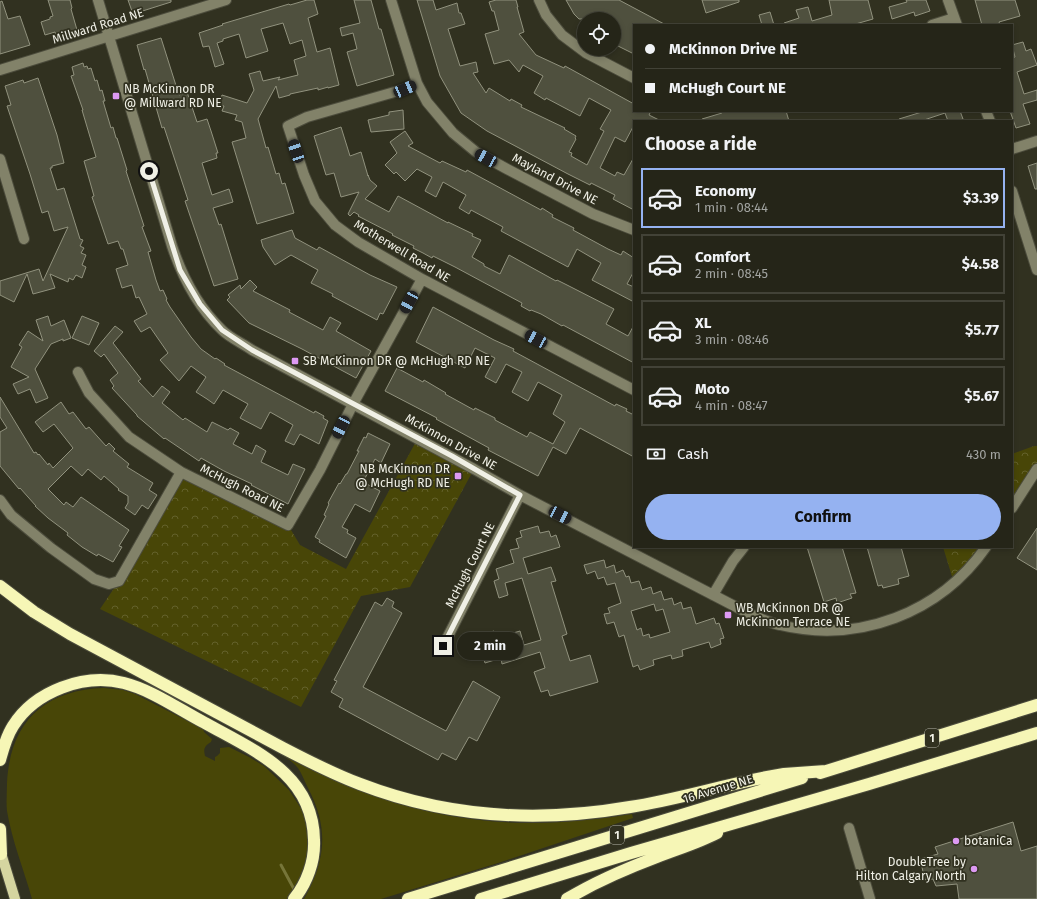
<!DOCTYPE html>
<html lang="en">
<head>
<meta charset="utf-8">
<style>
  :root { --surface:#252518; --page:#313125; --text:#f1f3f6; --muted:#a3a5a2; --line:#424237; --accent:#95b2f1 }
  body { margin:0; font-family:"Fira Sans",sans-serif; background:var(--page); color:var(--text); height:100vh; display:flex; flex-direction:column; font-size:15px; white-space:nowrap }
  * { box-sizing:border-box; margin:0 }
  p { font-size:13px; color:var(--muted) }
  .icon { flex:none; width:22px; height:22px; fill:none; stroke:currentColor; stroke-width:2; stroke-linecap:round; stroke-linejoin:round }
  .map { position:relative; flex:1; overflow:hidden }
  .details { position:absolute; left:633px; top:120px; width:380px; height:428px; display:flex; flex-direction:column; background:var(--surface); border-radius:0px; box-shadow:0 2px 6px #0003,0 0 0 1px var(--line) }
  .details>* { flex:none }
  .top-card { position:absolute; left:633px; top:24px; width:380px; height:88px; border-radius:0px; box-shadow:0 2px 6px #0003,0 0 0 1px var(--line); display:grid; align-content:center; height:88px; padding:0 12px; background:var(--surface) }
  .buttons { position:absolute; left:577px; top:12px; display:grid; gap:8px }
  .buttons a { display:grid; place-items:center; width:44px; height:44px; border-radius:50%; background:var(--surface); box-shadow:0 2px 6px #0003,0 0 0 1px var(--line); font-size:20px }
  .end { position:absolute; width:18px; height:18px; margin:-9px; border:5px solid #f0f0e6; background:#111; box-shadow:0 0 0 2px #111 }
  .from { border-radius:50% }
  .bubble { position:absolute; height:28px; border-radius:14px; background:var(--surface); box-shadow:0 2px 6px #0003,0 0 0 1px var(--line); font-size:13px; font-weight:700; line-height:28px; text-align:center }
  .car { position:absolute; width:12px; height:24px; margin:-12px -6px; border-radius:5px; box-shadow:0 0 3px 1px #0007; background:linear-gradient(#222 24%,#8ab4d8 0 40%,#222 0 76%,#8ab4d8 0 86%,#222 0) }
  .top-card b { display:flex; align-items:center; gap:14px; height:38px; font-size:15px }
  .top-card b+b { border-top:1px solid var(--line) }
  .top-card i { width:10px; height:10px; background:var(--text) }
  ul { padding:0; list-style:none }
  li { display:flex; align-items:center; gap:12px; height:60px; margin:0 8px 6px; padding:0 4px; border:2px solid var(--line); border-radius:0px }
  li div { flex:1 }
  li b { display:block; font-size:15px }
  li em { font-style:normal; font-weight:700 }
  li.selected { border-color:var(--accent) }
  li>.icon { width:36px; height:36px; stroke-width:1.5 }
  h2 { padding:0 12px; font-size:18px; line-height:48px }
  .pay { display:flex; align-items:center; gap:10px; height:44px; padding:0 12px; font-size:15px }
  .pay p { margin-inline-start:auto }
  .primary-button { display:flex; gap:8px; margin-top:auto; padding:8px 12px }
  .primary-button a { flex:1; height:46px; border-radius:24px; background:var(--accent); color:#111; font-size:16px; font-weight:700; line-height:46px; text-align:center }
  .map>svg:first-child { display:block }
  .green { fill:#484607 }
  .park { fill:url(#park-crowns) }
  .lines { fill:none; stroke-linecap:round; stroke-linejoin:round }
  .stream { stroke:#767539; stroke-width:3 }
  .building { fill:#4f503e; stroke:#91927e; fill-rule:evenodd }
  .minor-casing { stroke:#4c4c3c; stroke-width:12 }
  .major-casing { stroke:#4c4c3c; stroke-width:12 }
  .highway-casing { stroke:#4c4c3c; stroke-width:14 }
  .minor { stroke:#828269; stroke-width:10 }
  .major { stroke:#d5d5a0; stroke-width:10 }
  .highway { stroke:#f6f6b6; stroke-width:12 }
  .route { stroke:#f0f0e6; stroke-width:5 }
  .poi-dot { fill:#dd99f3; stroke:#313120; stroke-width:1.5 }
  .labels { text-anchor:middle; stroke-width:3.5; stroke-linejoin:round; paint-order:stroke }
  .shield { fill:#313120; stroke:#b7b7ab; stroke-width:1 }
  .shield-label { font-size:11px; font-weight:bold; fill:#f0f0e6 }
  .street-label { font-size:12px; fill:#f0f0e6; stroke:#313120 }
  .poi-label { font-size:12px; fill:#f0f0e6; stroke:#313120; text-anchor:start }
</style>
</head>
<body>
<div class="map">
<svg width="1037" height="899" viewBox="0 0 1037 899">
  <defs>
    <pattern id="park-crowns" width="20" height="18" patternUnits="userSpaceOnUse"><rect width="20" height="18" fill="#484607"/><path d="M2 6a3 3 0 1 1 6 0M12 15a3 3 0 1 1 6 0" fill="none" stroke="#63612b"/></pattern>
  </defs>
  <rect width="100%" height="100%" fill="#313120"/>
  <path class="green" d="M104 688 123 690 135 694 203 729 204 732 212 739 211 742C205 746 203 748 205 756L215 761V757L217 756 220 753V748L229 747 249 757 264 766 289 790 302 810 305 817 308 842 306 861 302 874 294 892 288 899H32C24 870 12 841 7 811 6 802 7 792 7 783 10 723 43 690 104 688Z
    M263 744C301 762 340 784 381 798 431 815 486 824 539 823 570 822 601 819 632 814L633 818 498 863 381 899H304C326 860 329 828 308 788 305 782 302 774 298 768 290 758 274 751 263 744Z"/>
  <path class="park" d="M418 438 474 469 410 587 361 596 301 707 100 609 119 581 181 472 288 525 300 545 346 569Z
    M1034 446H1037V469L1012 508V454Z
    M943 547H986L954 583Z"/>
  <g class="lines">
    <path class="stream" d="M281 865 295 891"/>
  </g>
  <path class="building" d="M48 0H70L72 8 71 9 77 30 56 36 55 32 45 35 41 22 50 19V17L53 16Z
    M128 0H171V2L133 14Z
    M307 0H314L318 14 308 18 317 52 330 48 339 85 328 88V87L318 90V88L290 94V95L279 98 276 86 258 119 266 148 268 147 276 174 279 173 282 184 285 183 294 213 257 224 232 142 246 138 242 122 235 120 237 115 222 111 224 106 219 105 222 95 247 103 254 90 249 74 260 71 263 81 280 77 278 80 298 75 294 60 306 56 302 40 290 44 283 23 261 29 268 51 246 58 239 34 223 39V41L217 43 224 64 215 67 209 46 203 47 199 33 223 25 222 24 289 4 290 5Z
    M354 0H371L379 29H381L394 75 357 86 347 52 357 49 353 33 342 36 340 28 360 23Z
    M417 0H433L436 10 457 3 459 13H461L465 24 448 29 460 66 476 62 478 72 473 73 486 93 489 88 510 101 511 99 522 105 521 107 565 128 564 129 576 136 575 138 576 139 569 152 572 153 571 156 587 165 604 131 600 129 611 110 589 98 580 116 546 98 545 100 534 93 543 76 523 65 519 72 509 60 494 64 485 34 499 30 494 11H492L489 2 496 0H516L518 7H517L524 32 519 34 536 55 564 68 565 66 634 104V111H651L649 115 661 121H634V125L625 142 615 137 600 168 615 176 617 172 624 175 634 157V210L613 199 615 195 591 183 590 185 568 174 487 131 461 113 440 76Z
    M566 0H619L666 25H634V54L614 44V19H579L574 14Z
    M702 0H739V2L706 13Z
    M829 0H868L873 19 852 25H784V23L799 18 796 10 808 7 812 21 832 15Z
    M906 0H926L930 11 915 16 914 12 892 19 889 7 907 2Z
    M975 0H1015L1020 16 999 22 1000 25H982Z
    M2 1 8 19 20 16 30 45 0 54V2Z
    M770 12 774 25H762L759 15Z
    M161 38 179 95 187 92 197 122 207 119 211 131 218 153H216L217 158 202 163 212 195 229 189 233 202 213 208 219 225 221 224 238 279 214 286 185 201 188 200 164 127 162 128 145 69 144 70 137 45Z
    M1023 42 1026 51 1031 49 1037 65 1017 72 1024 94 1037 90V100L1023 104 1030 124 1016 128 1010 111H1012V58L1015 57 1012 45Z
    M83 63 84 67 87 66 88 69 91 68 95 81 97 80 100 91 102 90 105 101H103L111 128 113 127 116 138H117L127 170 126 171 144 226 142 227 151 251 148 252 156 280 160 291 163 290 167 299 166 300 170 307 191 337 201 349 215 359 216 358 225 364 224 365 314 413 315 411 324 416 323 418 328 421 319 444 300 434 294 445 285 441 293 425 270 412 261 429 240 418 248 404 223 390 214 404 207 399 196 392 206 377 191 366 179 381 160 360 168 353 150 327 141 332 134 321 147 314 139 297 136 298 132 285 122 288 116 269 128 265 123 249H121L118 241 108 244 92 197 94 196 84 161 96 157 82 110H83L71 76 74 75 72 67Z
    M38 78 57 135 64 163 52 166V168H50L57 190 64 188 80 239 83 240 80 246 84 248 81 253 86 255 82 265 86 267 82 278 76 275 73 280 69 278 68 282 50 274 55 288 33 294 27 274 14 302 0 295V281L39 269 43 281 68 227 54 231 48 211 42 213 30 174 7 106 11 105 5 86 23 80 24 83Z
    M403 110 404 129 371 132 368 120 389 115V112Z
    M722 111H786L789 121H702V119L722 113Z
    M925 111H960L963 119 956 121H948L945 113 921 121H899V119Z
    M341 127 350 156 361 152 368 176V175L370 180 377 186 365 199 389 212 398 196 448 223V222L473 234 472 236 481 240 472 257 484 264V266L500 274 509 255 556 281 557 280 567 285 614 309 606 324 628 336 634 325V363L563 325 562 326 541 314 531 310 530 311 521 306 522 303 455 267 433 256 432 258 423 253 413 248 414 246 392 235 393 234 358 216 359 215 354 212 350 216 348 214 359 192 341 197 334 173 326 175 314 136Z
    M405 131 413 143 408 146 440 163 442 161 466 172 467 170 541 210 542 208 553 215 552 217 574 228 573 230 608 249 621 255 623 251 634 258V271L627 284 634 287V302L592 280 601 263 577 249 568 267 501 231 503 227 471 210 469 214 459 208 466 195 443 182 436 197 425 191 432 177 417 169 405 181 396 172 394 174 385 165 397 153 390 142Z
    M1037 163V189H1035L1028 166Z
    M292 230 295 238 317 250 319 247 370 275 397 287 383 314 380 313 377 320 332 296 333 294 311 283 318 270 291 255 275 265 263 247 261 240Z
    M250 280 257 287 253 291 290 310 289 312 323 330 330 317 341 323 336 331 371 351 356 378 302 349 249 323 227 300 230 297 228 295 240 285 241 289Z
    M433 307 494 340 514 349 513 351 615 406 616 404 627 409 626 411 634 415V457L580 428 566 454 553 447 538 476 488 450 489 448 436 419 437 418 385 391 397 368 423 382 424 380 446 393 445 394 474 410 475 408 495 418V420L527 437 530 432 553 444 565 422 553 414 562 395 538 382 528 401 512 392 522 372 506 364 496 383 485 377 495 358 475 348 465 368 416 342Z
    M48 316 51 326 64 320 71 338 63 341V339L51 344 35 369 48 398 36 403 30 389 18 394 13 384 29 377 11 367 22 347 19 345 28 331 43 341 36 320Z
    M82 316 99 323 89 345 72 338Z
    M115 326 123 332 113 343 141 379 138 381 153 397 162 386 170 392 162 403 183 420 185 418 207 432 212 422 228 430 230 428 239 433 233 444 252 454 256 445 266 451 261 462 288 475 293 464 305 469 288 504 251 485 252 484 224 471 201 458 199 461 165 438 164 439 137 416V415L112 388 114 386 110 380 118 373 104 354 101 357 94 351Z
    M0 397 34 453 36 452 38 455 39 454 48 465 49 463 53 468 73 448 54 424 43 432 35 422 61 402 69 414 73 412 86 429 89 427 106 446 109 443 115 449 113 451 129 464 127 467 153 483 149 490 157 495 148 509 142 505 135 515 125 508 128 503V496L118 490 119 489 104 476 101 480 88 469 82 476 71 466 48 489 64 505 66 502 73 507 81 497 129 530 119 546 122 547 113 562 98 554 97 556 82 547 67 535 68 533 48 518 35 506H36L20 488 19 489 0 466V432L7 428 0 417Z
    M368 433 390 444 381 463 375 459 363 482 380 491 370 512 355 504 342 527 348 530 347 533 356 538 346 558 319 542 320 540 315 537 326 516 324 515 329 504 328 503 339 483 340 484 346 474H347L359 451H357L364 437 366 438Z
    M538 526 540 533 549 531 551 537 556 535 560 547 523 558 528 574 551 567 556 581 551 582 567 634 562 636 570 661 590 655 598 682 550 696 548 690 541 692 534 672 545 668 540 652 502 664 501 658 485 663 477 636 494 631 496 638 520 631 524 645 541 640 522 578 505 583 508 595 499 598 494 581 499 579 496 569 514 563 510 550 519 548 516 539 522 537 520 531Z
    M1037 528V570L1017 558Z
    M807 547H842L856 593 850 594 852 598 837 603 836 598 824 602Z
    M867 547H901L909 576 898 579 899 584 883 588 882 585 878 586Z
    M604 560 606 568 614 565 616 573 623 570 626 577 629 576 631 583 639 581 642 590 651 587 653 594 661 591 664 600 672 598 674 605 681 602 683 609 691 607 696 624 714 618 716 624 719 623 724 638 720 639 721 644 711 648 709 642 682 650 683 656 672 659 671 655 653 660 654 665 640 670 638 665 633 667 624 635 619 637 614 622 607 624 604 614 610 613 608 608 621 603 615 583 607 585 604 577 598 579 595 571 587 574 584 565ZM654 604 656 611 663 609 670 632 650 638 649 634 643 636 641 628 637 630 631 611Z
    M387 598 394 602 392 607 402 613 363 687 446 731 473 681 500 697 477 741 469 737 456 760 442 753 438 760 339 707 343 699 331 692 337 681 334 680 375 602 382 606Z
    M1013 822 1021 851 1037 846V899H959L957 884 936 886 933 879 925 880 920 859 938 854 935 847Z"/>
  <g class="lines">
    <g class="minor-casing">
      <path id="minor" d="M98 0 172 246C182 276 198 307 222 330 230 338 242 343 252 350L474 469 520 495 746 612C757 617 769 623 780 625 859 644 940 613 986 547
        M391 0 417 83 427 102 453 133 476 152 507 169 593 214 634 230
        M539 0 546 15 562 35 586 53 634 78
        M948 0 957 25
        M932 25 954 18
        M0 70 226 0
        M417 83 405 89 307 117 288 126 304 175 315 201 335 225 358 242 422 279 634 390
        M986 111 990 121
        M1012 149 1037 141
        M0 159 24 239
        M1012 191 1037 270
        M78 372 89 393 129 437 181 472
        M0 500 11 515 51 548 94 579 109 584 119 581 181 472 288 525 320 470 353 404 422 279
        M1012 508 1037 469
        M713 595 733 561 744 547
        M443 646 520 495
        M849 828 870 899"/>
    </g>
    <g class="major-casing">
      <path id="major" d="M0 850 15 899"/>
    </g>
    <g class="highway-casing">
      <path id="highway" d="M0 586 34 612 70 634 283 748C308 761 333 774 360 784 448 818 538 823 630 807 682 799 732 782 784 774 798 773 812 772 826 771
        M0 760C3 749 6 737 13 726 35 691 84 673 124 683 152 690 180 710 205 723 255 751 313 774 314 840 315 861 307 883 294 899
        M820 773 1037 705
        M0 829 1 854
        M408 899 802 778
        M481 899 631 853 869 784 1037 733
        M567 899C595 882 625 869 657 857 677 849 698 843 717 833"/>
    </g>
    <use href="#minor" class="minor"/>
    <use href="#major" class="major"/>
    <use href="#highway" class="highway"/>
  </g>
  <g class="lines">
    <path class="route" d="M149 171 180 270 200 304 222 330 252 350 452 456 520 495 443 646"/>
  </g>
  <g class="poi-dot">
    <rect x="112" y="92" width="8" height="8" rx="2"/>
    <rect x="291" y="357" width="8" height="8" rx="2"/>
    <rect x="454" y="472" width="8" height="8" rx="2"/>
    <rect x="724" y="611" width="8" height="8" rx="2"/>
    <circle cx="956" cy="841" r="4"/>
    <circle cx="974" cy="869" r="4"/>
  </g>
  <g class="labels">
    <g class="shield">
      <rect x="925" y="729" width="14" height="18" rx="3"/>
      <rect x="610" y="826" width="14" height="18" rx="3"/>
    </g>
    <g class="shield-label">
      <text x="932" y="742">1</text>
      <text x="617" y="839">1</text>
    </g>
    <g class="street-label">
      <text transform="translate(98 26) rotate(-17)" y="4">Millward Road NE</text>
      <text transform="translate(555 179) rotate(28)" y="4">Mayland Drive NE</text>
      <text transform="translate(402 251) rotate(31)" y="4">Motherwell Road NE</text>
      <text transform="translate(451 442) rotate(29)" y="4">McKinnon Drive NE</text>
      <text transform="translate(242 488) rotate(27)" y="4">McHugh Road NE</text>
      <text transform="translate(470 565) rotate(-63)" y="4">McHugh Court NE</text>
      <text transform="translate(718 789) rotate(-17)" y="4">16 Avenue NE</text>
    </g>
    <g class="poi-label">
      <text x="124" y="93">NB McKinnon DR<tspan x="124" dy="14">@ Millward RD NE</tspan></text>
      <text x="303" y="365">SB McKinnon DR @ McHugh RD NE</text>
      <text x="450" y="473" text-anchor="end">NB McKinnon DR<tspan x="450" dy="14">@ McHugh RD NE</tspan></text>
      <text x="736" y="612">WB McKinnon DR @<tspan x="736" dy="14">McKinnon Terrace NE</tspan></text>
      <text x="964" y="845">botaniCa</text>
      <text x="966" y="866" text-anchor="end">DoubleTree by<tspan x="966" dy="14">Hilton Calgary North</tspan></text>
    </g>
  </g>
</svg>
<div class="buttons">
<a><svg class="icon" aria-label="locate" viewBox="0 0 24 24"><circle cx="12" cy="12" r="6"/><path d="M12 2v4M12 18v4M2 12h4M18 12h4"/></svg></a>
</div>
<i class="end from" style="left:149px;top:171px"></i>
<i class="end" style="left:443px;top:646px"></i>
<div class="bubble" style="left:457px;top:632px;width:66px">2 min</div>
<i class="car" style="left:405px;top:89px;rotate:67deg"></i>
<i class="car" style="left:296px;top:151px;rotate:342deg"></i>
<i class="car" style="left:486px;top:158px;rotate:299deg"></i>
<i class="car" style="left:409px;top:302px;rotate:209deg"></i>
<i class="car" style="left:536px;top:339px;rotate:298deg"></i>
<i class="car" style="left:341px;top:427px;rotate:207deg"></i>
<i class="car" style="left:560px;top:515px;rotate:117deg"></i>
<div class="top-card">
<b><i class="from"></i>McKinnon Drive NE</b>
<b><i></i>McHugh Court NE</b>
</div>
<section class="details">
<h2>Choose a ride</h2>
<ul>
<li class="selected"><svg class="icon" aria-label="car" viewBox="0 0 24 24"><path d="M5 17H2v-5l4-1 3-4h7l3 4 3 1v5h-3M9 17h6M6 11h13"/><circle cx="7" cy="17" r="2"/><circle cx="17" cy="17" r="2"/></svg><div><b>Economy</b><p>1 min · 08:44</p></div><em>$3.39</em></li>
<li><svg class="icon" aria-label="car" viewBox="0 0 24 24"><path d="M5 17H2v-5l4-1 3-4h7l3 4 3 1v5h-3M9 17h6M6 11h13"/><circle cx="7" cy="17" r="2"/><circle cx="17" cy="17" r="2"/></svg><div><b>Comfort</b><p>2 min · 08:45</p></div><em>$4.58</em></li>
<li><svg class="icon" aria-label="car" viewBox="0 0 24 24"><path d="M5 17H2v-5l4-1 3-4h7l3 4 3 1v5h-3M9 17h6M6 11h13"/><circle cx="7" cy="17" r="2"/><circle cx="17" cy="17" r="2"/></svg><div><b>XL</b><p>3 min · 08:46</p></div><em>$5.77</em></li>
<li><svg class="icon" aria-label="car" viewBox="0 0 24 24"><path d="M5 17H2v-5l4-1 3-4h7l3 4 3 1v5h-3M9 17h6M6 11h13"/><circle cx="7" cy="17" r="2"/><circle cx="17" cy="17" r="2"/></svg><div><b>Moto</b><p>4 min · 08:47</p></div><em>$5.67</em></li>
</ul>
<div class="pay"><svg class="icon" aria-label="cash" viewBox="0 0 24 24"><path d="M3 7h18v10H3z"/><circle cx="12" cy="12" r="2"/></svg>Cash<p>430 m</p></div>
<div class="primary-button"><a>Confirm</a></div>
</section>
</div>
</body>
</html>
